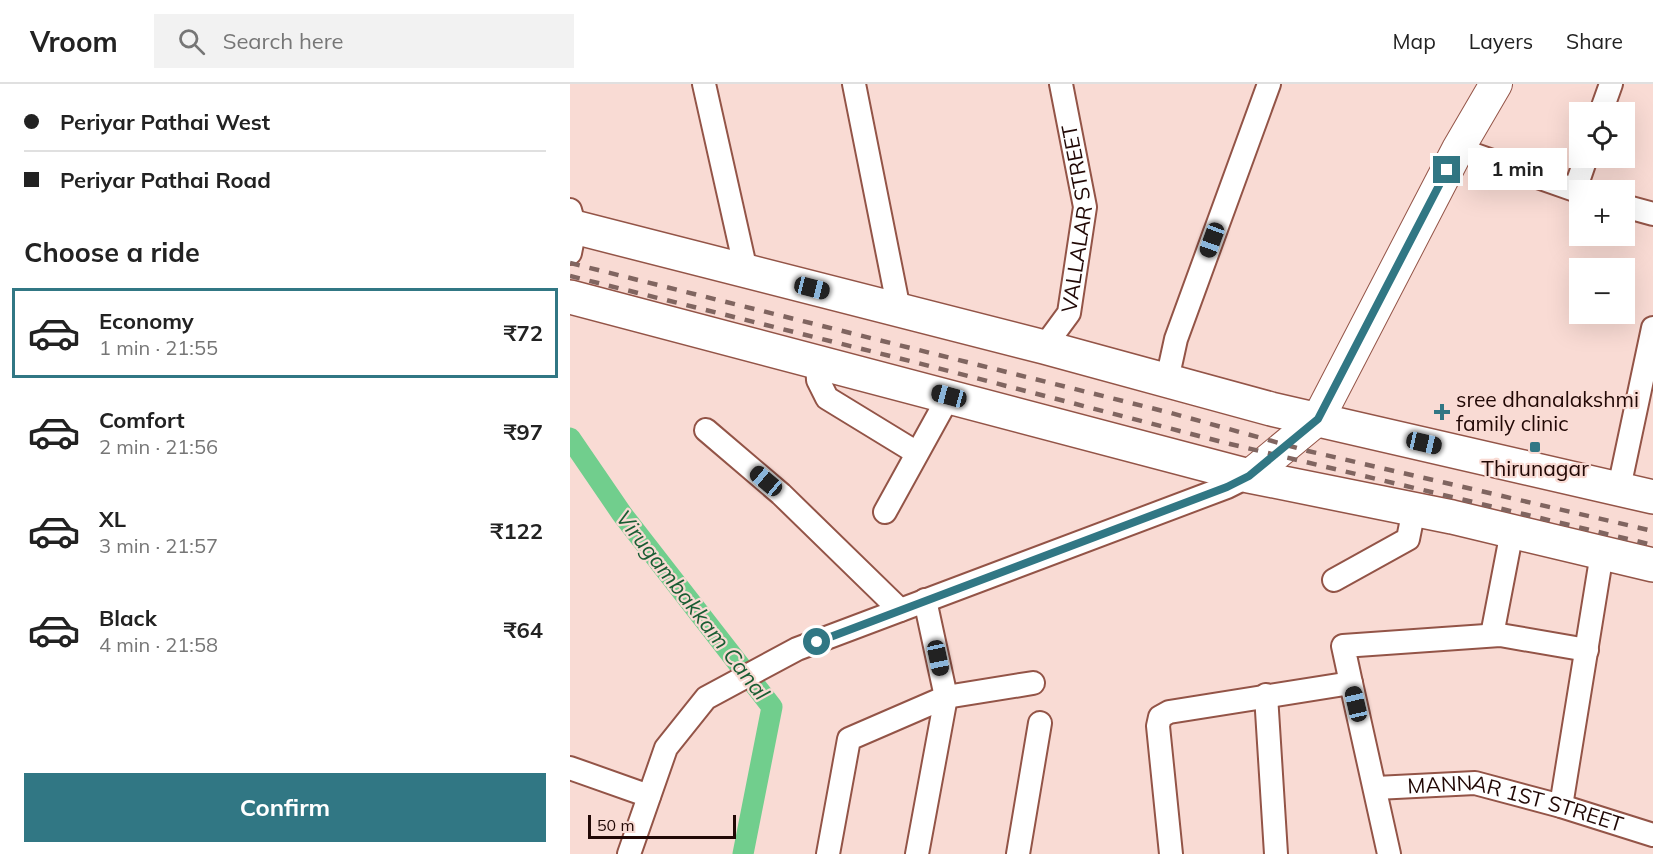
<!DOCTYPE html>
<html lang="en">
<head>
<meta charset="utf-8">
<style>
  :root { --surface:#fff; --page:#f2f2f2; --text:#222; --muted:#767676; --line:#e0e0e0; --accent:#317784 }
  body { margin:0; font-family:Mulish,sans-serif; background:var(--page); color:var(--text); height:100vh; display:flex; flex-direction:column; font-size:22px; white-space:nowrap }
  * { box-sizing:border-box; margin:0 }
  p { font-size:20px; color:var(--muted) }
  .icon { flex:none; width:33px; height:33px; fill:none; stroke:currentColor; stroke-width:2; stroke-linecap:round; stroke-linejoin:round }
  .map { position:relative; flex:1; overflow:hidden }
  .side { display:flex; flex-direction:column; background:var(--surface); width:570px }
  .side>* { flex:none }
  .top-card { display:grid; align-content:center; height:132px; padding:0 24px; background:var(--surface) }
  .fabs { position:absolute; left:999px; top:18px; display:grid; gap:12px }
  .fabs a { display:grid; place-items:center; width:66px; height:66px; border-radius:0px; background:var(--surface); box-shadow:0 6px 24px #0002; font-size:30px }
  .scale { position:absolute; left:18px; bottom:15px; width:148px; box-sizing:border-box; padding-left:6px; border:3px solid #210805; border-top:0; font-size:16px; line-height:21px; white-space:nowrap; color:#210805; -webkit-text-stroke:4px #f9dbd4; paint-order:stroke }
  .end { position:absolute; width:27px; height:27px; margin:-14px; border:8px solid #317784; background:#fff; box-shadow:0 0 0 3px #fff }
  .from { border-radius:50% }
  .bubble { position:absolute; height:42px; border-radius:0px; background:var(--surface); box-shadow:0 6px 24px #0002; font-size:20px; font-weight:700; line-height:42px; text-align:center }
  .car { position:absolute; width:18px; height:36px; margin:-18px -9px; border-radius:8px; box-shadow:0 0 4px 2px #0007; background:linear-gradient(#222 24%,#8ab4d8 0 40%,#222 0 76%,#8ab4d8 0 86%,#222 0) }
  .top-card b { display:flex; align-items:center; gap:21px; height:57px; font-size:22px }
  .top-card b+b { border-top:2px solid var(--line) }
  .top-card i { width:15px; height:15px; background:var(--text) }
  ul { padding:0; list-style:none }
  li { display:flex; align-items:center; gap:18px; height:90px; margin:0 12px 9px; padding:0 12px; border:3px solid transparent; border-radius:0px }
  li div { flex:1 }
  li b { display:block; font-size:22px }
  li em { font-style:normal; font-weight:700 }
  li.selected { border-color:var(--accent) }
  li>.icon { width:54px; height:54px; stroke-width:1.5 }
  h2 { padding:0 24px; font-size:27px; line-height:72px }
  .action { display:flex; gap:12px; margin-top:auto; padding:12px 24px }
  .action a { flex:1; height:69px; border-radius:0px; background:var(--accent); color:#fff; font-size:24px; font-weight:700; line-height:69px; text-align:center }
  header { display:flex; align-items:center; gap:36px; box-sizing:border-box; height:84px; padding:0 30px; background:var(--surface); border-bottom:2px solid var(--line) }
  header strong { font-size:28px }
  nav { display:flex; gap:33px; margin-inline-start:auto; font-size:21px }
  .search { width:420px; height:54px; background:var(--page); display:flex; align-items:center; gap:15px; box-sizing:border-box; padding:0 21px; border-radius:0px; color:var(--muted); font-size:22px }
  main { display:flex; flex:1; min-height:0 }
  .map>svg:first-child { display:block }
  .lines { fill:none; stroke-linecap:round; stroke-linejoin:round }
  .canal { stroke:#71ce8d; stroke-width:21 }
  .street-casing { stroke:#935447; stroke-width:26 }
  .secondary-casing { stroke:#935447; stroke-width:34 }
  .primary-casing { stroke:#935447; stroke-width:36 }
  .street { stroke:#fff; stroke-width:22 }
  .secondary { stroke:#fff; stroke-width:32 }
  .primary { stroke:#fff; stroke-width:33 }
  .rail { stroke:#806560; stroke-width:4.5; stroke-dasharray:10 10; stroke-linecap:butt }
  .route { stroke:#317784; stroke-width:8 }
  .poi-dot { fill:#317784; stroke:#f9dbd4; stroke-width:2 }
  .labels { text-anchor:middle; stroke-width:4.5; stroke-linejoin:round; paint-order:stroke }
  .street-label { font-size:21px; fill:#210805; stroke:#f9dbd4 }
  .poi-label { font-size:21px; fill:#210805; stroke:#f9dbd4; text-anchor:start }
  .water-label { font-size:22px; font-style:italic; fill:#195d33; stroke:#f9dbd4 }
</style>
</head>
<body>
<header>
<strong>Vroom</strong>
<div class="search"><svg class="icon" aria-label="search" viewBox="0 0 24 24"><circle cx="10" cy="10" r="6"/><path d="M15 15l6 6"/></svg>Search here</div>
<nav><a>Map</a><a>Layers</a><a>Share</a></nav>
</header>
<main>
<section class="side">
<div class="top-card">
<b><i class="from"></i>Periyar Pathai West</b>
<b><i></i>Periyar Pathai Road</b>
</div>
<h2>Choose a ride</h2>
<ul>
<li class="selected"><svg class="icon" aria-label="car" viewBox="0 0 24 24"><path d="M5 17H2v-5l4-1 3-4h7l3 4 3 1v5h-3M9 17h6M6 11h13"/><circle cx="7" cy="17" r="2"/><circle cx="17" cy="17" r="2"/></svg><div><b>Economy</b><p>1 min · 21:55</p></div><em>₹72</em></li>
<li><svg class="icon" aria-label="car" viewBox="0 0 24 24"><path d="M5 17H2v-5l4-1 3-4h7l3 4 3 1v5h-3M9 17h6M6 11h13"/><circle cx="7" cy="17" r="2"/><circle cx="17" cy="17" r="2"/></svg><div><b>Comfort</b><p>2 min · 21:56</p></div><em>₹97</em></li>
<li><svg class="icon" aria-label="car" viewBox="0 0 24 24"><path d="M5 17H2v-5l4-1 3-4h7l3 4 3 1v5h-3M9 17h6M6 11h13"/><circle cx="7" cy="17" r="2"/><circle cx="17" cy="17" r="2"/></svg><div><b>XL</b><p>3 min · 21:57</p></div><em>₹122</em></li>
<li><svg class="icon" aria-label="car" viewBox="0 0 24 24"><path d="M5 17H2v-5l4-1 3-4h7l3 4 3 1v5h-3M9 17h6M6 11h13"/><circle cx="7" cy="17" r="2"/><circle cx="17" cy="17" r="2"/></svg><div><b>Black</b><p>4 min · 21:58</p></div><em>₹64</em></li>
</ul>
<div class="action"><a>Confirm</a></div>
</section>
<div class="map">
<svg width="1083" height="770" viewBox="0 0 1083 770">
  <rect width="100%" height="100%" fill="#f9dbd4"/>
  <g class="lines">
    <path class="canal" d="M0 354 52 430 202 623 173 770"/>
    <g class="street-casing">
      <g id="street">
        <path d="M134 0 176 187"/>
        <path d="M284 0 329 226"/>
        <path d="M1031 28 1041 0"/>
        <path d="M888 65 1005 106 1016 74"/>
        <path d="M1054 122 1083 130"/>
        <path d="M0 126 5 144 0 169"/>
        <path id="s1" d="M474 263 499 229 515 123 491 0"/>
        <path d="M247 278 248 296 257 314 347 369"/>
        <path d="M597 296 606 255 699 0"/>
        <path d="M136 346 211 410 330 526"/>
        <path d="M1049 404 1083 244"/>
        <path d="M315 428 379 312"/>
        <path d="M764 496 838 455 844 425"/>
        <path d="M922 551 942 447"/>
        <path d="M781 599 773 562 930 551 1017 566"/>
        <path d="M696 611 706 770"/>
        <path d="M0 684 79 712"/>
        <path id="s2" d="M806 704 905 699 991 722 1083 751"/>
        <path d="M991 722 1032 469"/>
        <path d="M59 770 96 664 136 614 227 565 657 403 679 392"/>
        <path d="M258 770 279 655 376 613 463 599"/>
        <path d="M347 770 376 613 355 516"/>
        <path d="M448 770 470 639"/>
        <path d="M601 770 588 642 590 633 599 628 781 599 819 770"/>
      </g>
    </g>
    <g class="secondary-casing">
      <path id="secondary" d="M679 392 748 335 888 65 926 0"/>
    </g>
    <g class="primary-casing">
      <path id="primary" d="M0 142 474 263 701 325 1083 413
        M0 213 679 392 882 433 1083 481"/>
    </g>
    <use href="#street" class="street"/>
    <use href="#secondary" class="secondary"/>
    <use href="#primary" class="primary"/>
    <path class="rail" d="M0 179 601 329 738 367 1083 447
      M0 192 348 279 656 359 1083 461"/>
  </g>
  <g class="lines">
    <path class="route" d="M247 558 657 403 679 392 748 335 877 86"/>
  </g>
  <g class="poi-dot">
    <path d="M869 319h6v6h6v6h-6v6h-6v-6h-6v-6h6z"/>
    <rect x="959" y="357" width="12" height="12" rx="3"/>
  </g>
  <g class="labels">
    <g class="street-label">
      <text dy="7" stroke="none"><textPath href="#s1" startOffset="138">VALLALAR STREET</textPath></text>
      <text dy="7" stroke="none"><textPath href="#s2" startOffset="142">MANNAR 1ST STREET</textPath></text>
    </g>
    <g class="poi-label">
      <text x="886" y="323">sree dhanalakshmi<tspan x="886" dy="24">family clinic</tspan></text>
      <text x="965" y="392" text-anchor="middle">Thirunagar</text>
    </g>
    <g class="water-label">
      <text transform="translate(123 521) rotate(52)" y="8">Virugambakkam Canal</text>
    </g>
  </g>
</svg>
<div class="fabs">
<a><svg class="icon" aria-label="locate" viewBox="0 0 24 24"><circle cx="12" cy="12" r="6"/><path d="M12 2v4M12 18v4M2 12h4M18 12h4"/></svg></a>
<a>+</a>
<a>−</a>
</div>
<div class="scale">50 m</div>
<i class="end from" style="left:247px;top:558px"></i>
<i class="end" style="left:877px;top:86px"></i>
<div class="bubble" style="left:898px;top:64px;width:99px">1 min</div>
<i class="car" style="left:642px;top:156px;rotate:200deg"></i>
<i class="car" style="left:242px;top:204px;rotate:104deg"></i>
<i class="car" style="left:379px;top:312px;rotate:285deg"></i>
<i class="car" style="left:854px;top:359px;rotate:103deg"></i>
<i class="car" style="left:196px;top:397px;rotate:310deg"></i>
<i class="car" style="left:368px;top:574px;rotate:168deg"></i>
<i class="car" style="left:786px;top:620px;rotate:347deg"></i>
</div>
</main>
</body>
</html>
